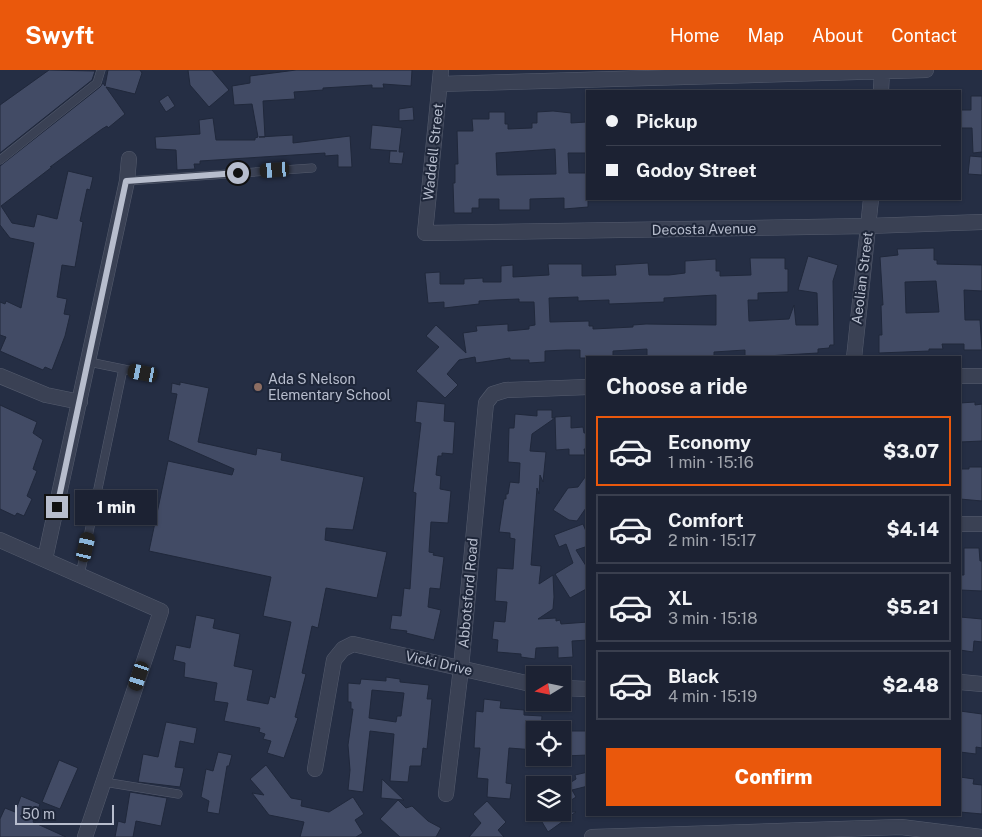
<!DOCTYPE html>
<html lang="en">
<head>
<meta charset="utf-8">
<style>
  :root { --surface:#1c2233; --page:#252a3b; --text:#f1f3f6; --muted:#a0a4ac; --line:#3a3f4e; --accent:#ea580c }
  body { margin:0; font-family:"Public Sans",sans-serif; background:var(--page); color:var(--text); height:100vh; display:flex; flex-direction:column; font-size:19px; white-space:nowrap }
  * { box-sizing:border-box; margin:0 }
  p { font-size:16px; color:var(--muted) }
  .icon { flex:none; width:28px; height:28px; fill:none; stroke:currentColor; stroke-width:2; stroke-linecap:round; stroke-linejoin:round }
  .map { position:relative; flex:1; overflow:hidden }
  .side { position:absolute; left:586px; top:286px; width:375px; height:460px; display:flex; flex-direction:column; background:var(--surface); border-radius:0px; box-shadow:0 1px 4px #0004,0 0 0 1px var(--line) }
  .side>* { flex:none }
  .hud { position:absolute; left:586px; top:20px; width:375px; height:110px; border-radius:0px; box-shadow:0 1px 4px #0004,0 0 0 1px var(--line); display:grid; align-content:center; height:110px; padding:0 20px; background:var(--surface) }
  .needle { width:32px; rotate:260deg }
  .buttons { position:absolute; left:526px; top:596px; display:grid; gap:10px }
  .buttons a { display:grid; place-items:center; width:45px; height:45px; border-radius:0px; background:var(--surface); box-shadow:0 1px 4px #0004,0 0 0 1px var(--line); font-size:25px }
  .scale { position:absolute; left:15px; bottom:12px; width:99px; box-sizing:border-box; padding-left:5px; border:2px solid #b7bdcd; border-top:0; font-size:14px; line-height:18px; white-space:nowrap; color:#b7bdcd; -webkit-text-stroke:4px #1e2639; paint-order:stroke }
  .end { position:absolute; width:22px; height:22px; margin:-11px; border:6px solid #b7bdcd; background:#111; box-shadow:0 0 0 2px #111 }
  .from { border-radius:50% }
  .bubble { position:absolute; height:35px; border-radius:0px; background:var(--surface); box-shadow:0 1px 4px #0004,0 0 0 1px var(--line); font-size:16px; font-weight:800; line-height:35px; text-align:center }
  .car { position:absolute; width:15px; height:30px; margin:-15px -8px; border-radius:6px; box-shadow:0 0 4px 1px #0007; background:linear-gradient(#222 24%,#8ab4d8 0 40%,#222 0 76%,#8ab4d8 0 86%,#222 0) }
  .hud b { display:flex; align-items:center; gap:18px; height:48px; font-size:19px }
  .hud b+b { border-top:1px solid var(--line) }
  .hud i { width:12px; height:12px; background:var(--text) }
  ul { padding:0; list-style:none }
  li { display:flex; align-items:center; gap:15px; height:70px; margin:0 10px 8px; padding:0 10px; border:2px solid var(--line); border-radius:0px }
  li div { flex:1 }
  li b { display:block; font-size:19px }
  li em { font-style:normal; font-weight:800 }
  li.on { border-color:var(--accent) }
  li>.icon { width:45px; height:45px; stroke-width:1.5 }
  h2 { padding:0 20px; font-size:22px; line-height:60px }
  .cta { display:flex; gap:10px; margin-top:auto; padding:10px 20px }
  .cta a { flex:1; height:58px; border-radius:0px; background:var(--accent); color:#fff; font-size:20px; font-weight:800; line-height:58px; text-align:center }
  header { display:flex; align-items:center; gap:30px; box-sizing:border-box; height:70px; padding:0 25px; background:var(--accent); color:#fff }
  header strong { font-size:24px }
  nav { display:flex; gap:28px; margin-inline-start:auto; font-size:18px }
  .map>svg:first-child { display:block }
  .building { fill:#424b65; stroke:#20283b; fill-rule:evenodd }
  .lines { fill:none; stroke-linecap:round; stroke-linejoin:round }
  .lane-casing { stroke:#555c6e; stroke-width:9 }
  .street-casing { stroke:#555c6e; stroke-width:16 }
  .lane { stroke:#3a4154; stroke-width:8 }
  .street { stroke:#3a4154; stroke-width:15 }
  .route { stroke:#b7bdcd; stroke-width:6 }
  .education-dot { fill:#8d6e63; stroke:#1e2639; stroke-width:2 }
  .labels { text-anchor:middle; stroke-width:4; stroke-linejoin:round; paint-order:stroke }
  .street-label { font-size:14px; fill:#b7bdcd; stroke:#1e2639 }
  .poi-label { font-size:14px; fill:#b7bdcd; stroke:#1e2639; text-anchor:start }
</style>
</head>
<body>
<header>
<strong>Swyft</strong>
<nav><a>Home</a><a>Map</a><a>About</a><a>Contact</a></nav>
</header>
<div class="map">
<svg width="982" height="767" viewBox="0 0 982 767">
  <rect width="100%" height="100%" fill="#252e44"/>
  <path class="building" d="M49 0 95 1 92 10 0 83V35Z
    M108 0H140L142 3 135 24 106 17 125 44 108 58 107 56 102 59 50 97H52L1 136 12 153 34 157 37 144 57 149 68 101 93 107 90 120 87 119 80 151 83 152 75 197 62 195 57 227 67 229 64 244 70 245 65 266 52 300 45 297 43 300 0 281 6 267 0 265V232L5 234 6 231 21 238 34 173 10 168 0 155V96L100 17 103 13 105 16Z
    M188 0H212L229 20 209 37 190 15Z
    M296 0H412L411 16 383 14 384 18H372V15L323 18V20L294 22 295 29 263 31 265 67H259L293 65V73L350 66 352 97H338V85L325 86V83L200 91V94H194L195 99 177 100 176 80 156 79 155 67 200 64 199 50 213 48 216 70H255V68L258 67 252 34 234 35 232 16 250 13V6Z
    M168 25 175 36 166 42 159 31Z
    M971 26H982V82L973 83 972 58H960V40H971Z
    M413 37 414 50 399 51V39Z
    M553 41 571 43V53L586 52V83H568L569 103H588V137L564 139V128L530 129V140H499V129H479V138H472V143H454L453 113H455V94H458L457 61H473L472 49H489V42H505V54H508V59L532 58V53H537V42ZM555 79 556 104 497 105 496 83Z
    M372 55 402 58 399 82H404L402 94 389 93 390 81H397L370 79Z
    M970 86 982 87V105L968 104Z
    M934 178V190H937V194L982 195V221L964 220 965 250H980L982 280H964V274H942L943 279H929V281L879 283V265H882L881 235H883L880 187 898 185 897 179ZM936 211 939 242 906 243 905 212Z
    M808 186 838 195 833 211 834 275H830L829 278 818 279V283L749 287 745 286V280L714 282V288H647V279L613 281V288H580V280H566L545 281V292L529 293V290H510V288L476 293 475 287 459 290 447 304 458 315 445 328 416 301 439 277 426 266 436 255 466 283 463 263 477 261 476 256 508 254V261L529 259V256L535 255 534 232H519V229L495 230 479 231V234L444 238V232L428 233 425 203 440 202V214H464V209L483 208V212H501V196L513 195V207L549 205 548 194H582V206L616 205 615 195 648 193 649 205H669L685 203V191L716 189V201H720V206L751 205 750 188H785V199H788V222L758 223V230H748L749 251 789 249 794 235 796 255H818L817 223 798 220ZM716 225V255L646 254 633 255V257L593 259V256H589V251L550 252 549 228 578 227V231L609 230V234L664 232V228Z
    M180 312 209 318 198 372 256 385 257 378 282 383 281 390 364 407 353 460 326 458 325 470 387 482 377 528 326 518 318 558 312 556 302 603 306 604 295 647 298 648 284 688 267 683 271 671 263 669 265 664 259 662 260 658 224 651 228 633 214 631 217 613 184 607 185 593 173 590 176 575 190 578 196 545 215 549 213 558 240 564 234 596 253 600 247 630 268 634 270 626 275 628 291 552 263 546 271 507 149 481 168 391 232 405 234 399 168 370 177 324 171 323 172 313 180 315Z
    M417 331 445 334 444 351 455 352 453 384 442 383V386H438L436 405 441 406 440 419 451 421 448 453 431 452 429 482 434 483 433 485 444 487 440 519 430 518 428 537 441 540 434 570 406 563 407 561 390 559 392 545 401 546 404 518 410 519 416 423 413 422 421 353 415 352Z
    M975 332V335L982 334V371L960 372V333Z
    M0 335 37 352 33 363 43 370 33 399 37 401 27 426 32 429 24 446 17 443 15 446 0 439Z
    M537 340H552V348H555L532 364 530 381 546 382 543 412 540 405 539 424 537 418 531 495 541 496 539 514 553 505 554 527 553 539 538 549 556 548V551L560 550 561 554 588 552V570L572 571 573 587 558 588V577L536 578 535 589 521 587V584L497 582 498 570 492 569 494 551 505 552 507 532 495 531 497 498 513 499 515 469 510 468V463L499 462 504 429H506V424H508L510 412 519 413 520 393 508 392 509 358H514L515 344 537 346Z
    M571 346V358L583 357 584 363H587V379H584L585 385H569V379L556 380 555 347Z
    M969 397H982V431L960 429V399H969Z
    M588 403V435L577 451 569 450 553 440 568 418 578 417Z
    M583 454 588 466V476L576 480 588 499V518L570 528 555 504 573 493 566 474 559 477 554 465Z
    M964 478H979L980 491H982V521L960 520V505H964Z
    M960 547 982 549V572L974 571 973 582 960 580Z
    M386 607 400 609V612L429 615 427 629H432L427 679 423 678 421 696H410L408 712 390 711 394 664 370 661 363 722 348 720 350 700 348 675 353 639H351V632H348V613L360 614 361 609 386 611ZM372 620 404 623 401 646H397L396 652 369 648Z
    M484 629 501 631 500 638 524 640V645L542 646 541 660H535V680L509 678 506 713 512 714 510 729 487 727 488 709 477 708 480 678H474L476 641 483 642Z
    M960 641 982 644V678L976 677V684L960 682Z
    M166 652 197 658 194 674 180 671 175 697 184 698 180 717 138 712 143 684 158 687Z
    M564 661H588V685L564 686Z
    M218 682 232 685 229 696H227L219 744 207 742 209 731 201 727 206 699 213 701Z
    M59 690 78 698 60 739 42 732Z
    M266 695 291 728 302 730 301 736 329 742 353 727 364 744 355 750 363 763 356 767H300L304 752 269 745 252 723 264 725 250 709Z
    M588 702V716L572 720 576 727 562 736V705L568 714 576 709 575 705Z
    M960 707 974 709 973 714 982 715V744L960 742Z
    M382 709 404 730 381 728Z
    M130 722 167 728 161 756 136 751 133 767H115L118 751 125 753Z
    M21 726 40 734 33 752 66 767H0V749L5 738 15 742Z
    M398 730 406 738 412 736 428 751 441 758 436 767H400L380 749Z
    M487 731 506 752 498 760 504 767H469L481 753 473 744Z
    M536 742H576L548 762Z"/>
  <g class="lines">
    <g class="lane-casing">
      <path id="lane" d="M0 90 97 13 101 0
        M127 111 312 98
        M89 292 143 303
        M80 505 123 299
        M104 712 178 724"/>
    </g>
    <g class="street-casing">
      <path id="street" d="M441 0 425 163 868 156 982 152
        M440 14 926 0
        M881 21 882 0
        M854 288 871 129
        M0 306 46 325 80 332
        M960 306H982
        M960 454H982
        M0 470 161 541 85 767
        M45 489 127 111 129 89
        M960 612 982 614
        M562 618 588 619
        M315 699 334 590 343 579 353 574 535 615
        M446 724 461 598 486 333 493 324 506 320 588 317
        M592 767 901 757 982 767"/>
    </g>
    <use href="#lane" class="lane"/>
    <use href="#street" class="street"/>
  </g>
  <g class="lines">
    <path class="route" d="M57 437 126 111 238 103"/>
  </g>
  <circle class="education-dot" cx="258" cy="317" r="5"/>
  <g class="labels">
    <g class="street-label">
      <text transform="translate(433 82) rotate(-84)" y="5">Waddell Street</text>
      <text transform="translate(704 159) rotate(-1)" y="5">Decosta Avenue</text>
      <text transform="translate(862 208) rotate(-83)" y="5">Aeolian Street</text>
      <text transform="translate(468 523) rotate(-85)" y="5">Abbotsford Road</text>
      <text transform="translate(439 593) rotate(13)" y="5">Vicki Drive</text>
    </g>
    <g class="poi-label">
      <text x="268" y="314">Ada S Nelson<tspan x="268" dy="16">Elementary School</tspan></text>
    </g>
  </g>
</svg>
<div class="buttons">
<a><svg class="needle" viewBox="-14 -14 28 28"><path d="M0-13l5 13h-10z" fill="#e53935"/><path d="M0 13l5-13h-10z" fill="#a0a4ac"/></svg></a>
<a><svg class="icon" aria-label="locate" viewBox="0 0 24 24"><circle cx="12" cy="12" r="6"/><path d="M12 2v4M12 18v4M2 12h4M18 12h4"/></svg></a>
<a><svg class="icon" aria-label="layers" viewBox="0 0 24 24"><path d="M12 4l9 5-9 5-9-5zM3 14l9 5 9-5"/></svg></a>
</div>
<div class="scale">50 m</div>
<i class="end from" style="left:238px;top:103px"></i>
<i class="end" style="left:57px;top:437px"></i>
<div class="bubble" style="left:75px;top:420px;width:82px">1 min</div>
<i class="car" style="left:275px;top:100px;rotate:266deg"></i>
<i class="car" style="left:143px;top:303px;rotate:281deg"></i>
<i class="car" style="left:86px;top:477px;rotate:13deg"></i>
<i class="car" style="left:139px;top:606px;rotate:198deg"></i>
<div class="hud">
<b><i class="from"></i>Pickup</b>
<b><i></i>Godoy Street</b>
</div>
<section class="side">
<h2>Choose a ride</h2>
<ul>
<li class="on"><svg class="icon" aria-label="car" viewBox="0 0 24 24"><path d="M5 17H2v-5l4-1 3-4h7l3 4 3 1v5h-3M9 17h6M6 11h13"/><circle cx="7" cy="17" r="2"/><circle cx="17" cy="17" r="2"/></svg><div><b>Economy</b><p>1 min · 15:16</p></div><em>$3.07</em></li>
<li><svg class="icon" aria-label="car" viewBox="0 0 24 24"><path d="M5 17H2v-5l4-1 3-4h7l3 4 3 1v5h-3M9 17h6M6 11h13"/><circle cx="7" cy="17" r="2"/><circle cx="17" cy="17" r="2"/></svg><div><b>Comfort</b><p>2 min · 15:17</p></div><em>$4.14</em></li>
<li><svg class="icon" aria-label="car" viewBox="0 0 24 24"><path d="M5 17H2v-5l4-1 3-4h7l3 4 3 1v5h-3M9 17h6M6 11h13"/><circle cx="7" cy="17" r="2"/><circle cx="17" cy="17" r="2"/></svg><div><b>XL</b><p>3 min · 15:18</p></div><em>$5.21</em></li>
<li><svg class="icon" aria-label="car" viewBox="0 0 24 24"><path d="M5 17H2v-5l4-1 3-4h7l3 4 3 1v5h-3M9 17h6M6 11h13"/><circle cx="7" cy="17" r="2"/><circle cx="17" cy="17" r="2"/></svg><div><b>Black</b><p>4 min · 15:19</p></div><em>$2.48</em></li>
</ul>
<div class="cta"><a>Confirm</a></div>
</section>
</div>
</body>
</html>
